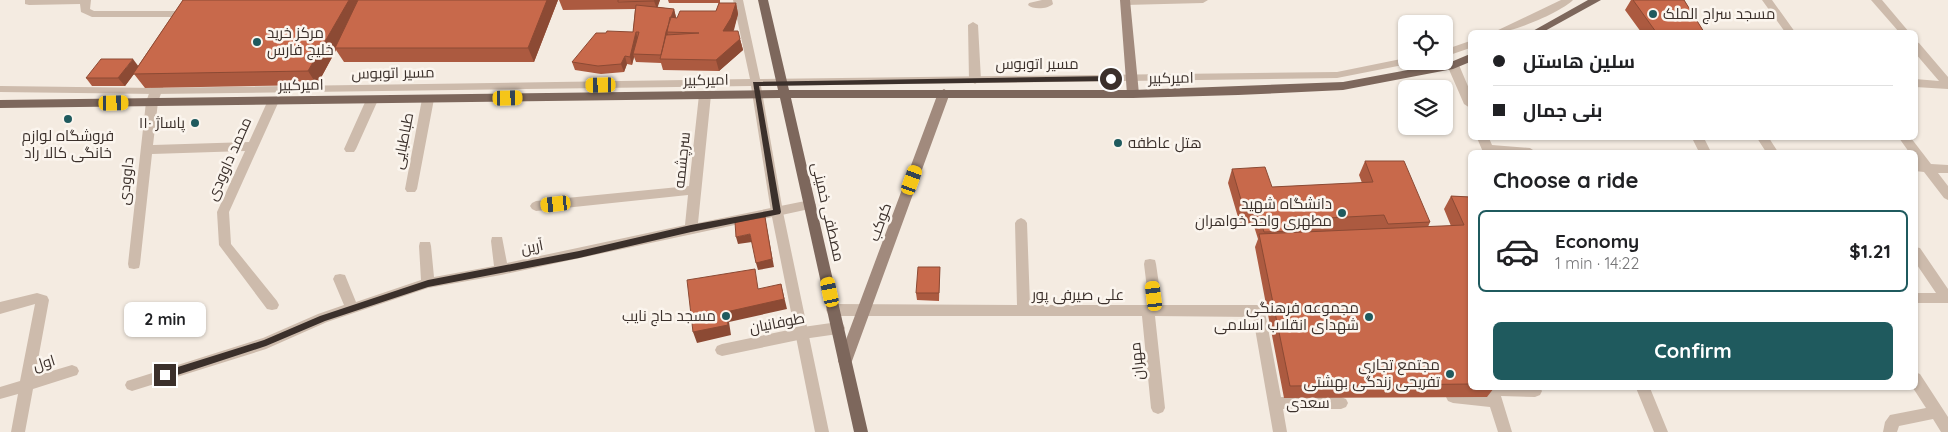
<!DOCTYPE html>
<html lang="en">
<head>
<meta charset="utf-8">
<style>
  :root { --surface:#fff; --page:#f2f2f2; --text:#202124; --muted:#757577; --line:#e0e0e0; --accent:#1f5a5e }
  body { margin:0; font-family:Quicksand,Cairo,sans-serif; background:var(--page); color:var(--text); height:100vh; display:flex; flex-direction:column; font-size:19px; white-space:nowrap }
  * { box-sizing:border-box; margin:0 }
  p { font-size:16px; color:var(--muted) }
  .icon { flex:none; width:28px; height:28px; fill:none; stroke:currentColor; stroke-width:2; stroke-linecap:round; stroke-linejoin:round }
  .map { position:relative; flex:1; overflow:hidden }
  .sheet { position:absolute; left:1468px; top:150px; width:450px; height:240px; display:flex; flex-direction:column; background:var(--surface); border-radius:8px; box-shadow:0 1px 4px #0004 }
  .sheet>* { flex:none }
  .guide { position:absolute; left:1468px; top:30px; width:450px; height:110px; border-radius:8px; box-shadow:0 1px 4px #0004; display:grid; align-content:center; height:110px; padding:0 25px; background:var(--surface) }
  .controls { position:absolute; left:1398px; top:15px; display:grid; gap:10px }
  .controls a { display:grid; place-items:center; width:55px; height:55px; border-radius:8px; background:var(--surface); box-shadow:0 1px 4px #0004; font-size:25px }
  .end { position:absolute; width:22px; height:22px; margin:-11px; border:6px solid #3b302b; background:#fff; box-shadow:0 0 0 2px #fff }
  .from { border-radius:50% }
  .bubble { position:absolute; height:35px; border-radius:8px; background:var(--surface); box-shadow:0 1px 4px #0004; font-size:16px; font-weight:700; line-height:35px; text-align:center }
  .car { position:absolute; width:15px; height:30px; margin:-15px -8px; border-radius:6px; box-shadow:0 0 4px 1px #0007; background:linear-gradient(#f5c518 24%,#345 0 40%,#f5c518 0 76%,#345 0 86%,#f5c518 0) }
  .guide b { display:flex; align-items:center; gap:18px; height:48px; font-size:19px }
  .guide b+b { border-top:1px solid var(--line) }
  .guide i { width:12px; height:12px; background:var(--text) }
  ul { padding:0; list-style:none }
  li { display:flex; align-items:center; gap:15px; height:82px; margin:0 10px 8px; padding:0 15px; border:2px solid transparent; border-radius:8px }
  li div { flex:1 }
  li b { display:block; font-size:19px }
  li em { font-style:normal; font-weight:700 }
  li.current { border-color:var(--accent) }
  li>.icon { width:45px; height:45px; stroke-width:1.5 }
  h2 { padding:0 25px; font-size:22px; line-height:60px }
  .cta { display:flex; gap:10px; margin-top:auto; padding:10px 25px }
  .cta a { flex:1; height:58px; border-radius:8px; background:var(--accent); color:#fff; font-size:20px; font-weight:700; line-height:58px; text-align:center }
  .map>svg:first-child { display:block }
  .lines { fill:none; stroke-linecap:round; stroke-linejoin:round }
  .lane { fill:#cdbbac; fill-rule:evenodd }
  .street { fill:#cdbbac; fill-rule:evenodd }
  .secondary { fill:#a18a7d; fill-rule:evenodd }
  .primary { fill:#7d675c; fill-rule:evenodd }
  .wall { fill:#ac5a40 }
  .shaded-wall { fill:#8c4a34 }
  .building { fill:#c8694b; stroke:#8c4a34 }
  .route { fill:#3b302b }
  .poi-dot { fill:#1f5a5e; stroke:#fbf5ee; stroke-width:2 }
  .labels { text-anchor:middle; stroke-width:5; stroke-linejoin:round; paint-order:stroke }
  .poi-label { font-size:15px; fill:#3b302b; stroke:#fbf5ee; text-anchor:end }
  .street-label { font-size:15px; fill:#3b302b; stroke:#fbf5ee }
</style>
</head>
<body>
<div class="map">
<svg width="1948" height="432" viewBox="0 0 1948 432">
  <rect width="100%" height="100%" fill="#f4ebe1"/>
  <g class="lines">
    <path class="lane" d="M733 0H743L760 79 1337 72 1406 58V61H1413L1408 64 1337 78 761 86 783 212 829 432H815L771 212 751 86 155 94 0 92V86L155 88 750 79Z
      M1561 0H1573C1561 12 1511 34 1494 32Z
      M1470 41V48L1444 57V50Z"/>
    <path class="street" d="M25 0H91L90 9 94 11H185L190 14 185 17H92L81 12 80 4 29 5 25 4Z
      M1042 0H1052L1053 4C1048 9 1033 10 1028 5L1029 3Z
      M1121 0H1208L1203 3 1125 5 1121 4Z
      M1762 0H1772L1795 32H1785Z
      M1871 0H1882L1909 32H1899Z
      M973 22 978 25 981 80 975 84 969 80 968 25Z
      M1915 42 1919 43 1948 77V89L1915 87V79L1939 81 1915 53Z
      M1453 61 1459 65 1470 91V108L1464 104 1447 65Z
      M163 67 169 71 158 102 153 145 249 142 269 98H277L279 101 229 212 231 244 277 301 279 305 277 309 272 310 267 309 219 245 217 212 245 151 152 154 140 264 139 268 134 269 129 268 128 264 146 102 157 71Z
      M705 91 711 95 698 223 810 200 814 202 816 205 814 208 501 275 428 288 327 322 266 349 132 391 127 389 125 385 127 381 263 338 318 314 344 305 333 279 335 275 340 274 345 275 356 302 421 280 419 246 420 242H430L431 246 434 277 494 266 491 241 492 237H502L507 263 685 225 688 195 536 211 532 209 530 206 532 203 536 201 689 186 699 95Z
      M428 95 434 99 417 189 415 192H407L405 189 422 99Z
      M372 96 378 100 356 149 354 152H346L344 149 366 100Z
      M1477 138H1489L1492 145 1530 148 1536 152H1483Z
      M1692 138H1704L1711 152H1699Z
      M1757 138H1769L1778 152H1766Z
      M1899 138H1911L1931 164 1948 165V173H1938L1948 186V200L1944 198 1924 172 1915 171V163H1917L1915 152H1909Z
      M1021 218 1025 220 1027 223 1030 305H1149L1144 264 1145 260 1150 259 1155 260 1156 264 1162 305H1259L1264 307 1281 397H1341L1346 399 1348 403 1346 407 1341 409H1283L1287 432H1273L1253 317 1155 316 1165 408 1163 412 1158 414 1153 412 1151 408 1142 316H833L828 314 826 310 828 306 833 304 1017 305 1015 223 1017 220Z
      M1915 247 1920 248 1948 289V303H1915V293H1936L1915 262Z
      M37 293 47 296 49 300 35 376 72 365 77 367 79 371 77 375 33 389 25 432H11L18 394 0 399V387L20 381 35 304 0 314V302Z
      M838 322 843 324 845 328 843 332 838 334 803 339 722 356 717 354 715 350 717 346 722 344 803 327Z
      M1915 372 1920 374 1948 417V432H1941L1933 419 1899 426 1897 432H1883L1885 422 1890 415 1926 408 1913 388H1915Z
      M1484 388H1540L1542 391 1540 395 1535 397 1501 396 1512 432H1498L1490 407 1453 403 1448 401 1446 397 1448 393 1453 391 1486 394Z
      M1636 388H1650L1668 432H1654Z"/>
    <path class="secondary" d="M1120 0H1130L1139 94 1133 98 1127 94Z
      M944 89 950 93 852 361 850 365 845 367 840 365 838 361 938 93Z"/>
    <path class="primary" d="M758 0H768L789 90H1133L1343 82 1451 62 1470 54V62L1453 69 1343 90 1238 95 1133 98H791L868 432H854L780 98 0 108V100L778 90Z
      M1588 0H1601L1543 32H1531Z"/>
  </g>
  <path class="wall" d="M183 0H558L534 62H344L336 50 317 85 145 88 134 74 125 86H92L86 78 138 66Z
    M559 0H660L657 7 674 9 676 18 716 11 719 3H669L668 0H720V3H736L738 14 733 31 740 39 743 50 719 71 663 70 661 63 636 62 634 57 632 65 627 64 624 72 601 74 575 70 572 62 606 33 633 32 635 9 563 10Z
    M1631 0H1684L1704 32H1641L1625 10Z
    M1365 161 1430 222 1428 227 1451 226 1444 209 1451 196 1470 197V388H1494L1487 397 1284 398 1255 247 1258 239 1253 223 1240 224 1228 183 1232 169 1272 187 1362 183 1359 175Z
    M940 267 939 301 917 300 916 293Z"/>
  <path class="shaded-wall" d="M349 0H364L335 48 336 50 317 85 308 71Z
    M547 0H558L534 62 528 48Z
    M655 0H660L657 9 654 1Z
    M736 3 738 14 734 30 726 43 723 31Z
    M674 9 676 17 671 32H667L669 37 664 59 666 32Z
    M636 32 638 40 633 54 634 57 632 65 630 57Z
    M740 39 743 50 719 71 716 60Z
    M625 56 627 64 624 72 621 64Z
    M133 59 139 67 125 86 118 78Z
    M765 217 774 267 758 270 756 263Z
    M750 234 752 242 738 244 736 237Z
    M781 284 787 309 729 322 731 335 697 343 693 332 726 312Z"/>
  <path class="building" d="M183 0H349L308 71 133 74Z
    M358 0H547L528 48H335Z
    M618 0H655L654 1 618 2Z
    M1633 0H1684L1704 32H1656Z
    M719 3H736L731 18 723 31H738L740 39 716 60 660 59 666 35 699 33 667 32 670 17 677 18 680 11H716Z
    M636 5 674 9 666 32 664 42 661 55 633 54 639 32H636L630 57 625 56 621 64 598 66 572 62 596 33H606L607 31 633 32Z
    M101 59H133L118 78H86Z
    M1365 161H1404L1430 222 1388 224 1384 215 1292 220 1296 231 1264 232 1257 209 1244 210 1232 169 1265 167 1272 187 1373 182Z
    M1451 196 1470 197V384L1290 386 1259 234 1464 225Z
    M765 217 772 259 756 263 750 234 736 237 735 222Z
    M918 267H940L939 293H916Z
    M755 269 758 289 781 284 784 299 726 312 728 325 693 332 687 280Z"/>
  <path class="route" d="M1111 76 1115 79 1111 81 759 86 781 212 780 214 691 232 579 258 428 287 325 321 266 346 165 379 161 375 165 371 264 340 320 316 428 280 579 251 691 225 773 210 753 82Z"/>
  <g class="poi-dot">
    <circle cx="1653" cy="14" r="5"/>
    <circle cx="257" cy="42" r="5"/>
    <circle cx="68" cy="119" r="5"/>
    <circle cx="195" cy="123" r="5"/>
    <circle cx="1118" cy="143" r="5"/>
    <circle cx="1342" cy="213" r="5"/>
    <circle cx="726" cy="316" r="5"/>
    <circle cx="1369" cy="317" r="5"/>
    <circle cx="1450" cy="374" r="5"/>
  </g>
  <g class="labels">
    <g class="poi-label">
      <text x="1663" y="19" text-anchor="start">مسجد سراج الملک</text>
      <text x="267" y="38" text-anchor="start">مرکز خرید<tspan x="267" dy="17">خلیج فارس</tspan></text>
      <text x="185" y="128">پاساژ ۱۱۰</text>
      <text x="68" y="141" text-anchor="middle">فروشگاه لوازم<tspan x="68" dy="17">خانگی کالا راد</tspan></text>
      <text x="1128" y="148" text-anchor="start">هتل عاطفه</text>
      <text x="1332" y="209">دانشگاه شهید<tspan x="1332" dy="17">مطهری واحد خواهران</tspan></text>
      <text x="1359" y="313">مجموعه فرهنگی<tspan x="1359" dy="17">شهدای انقلاب اسلامی</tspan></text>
      <text x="716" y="321">مسجد حاج نایب</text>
      <text x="1440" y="370">مجتمع تجاری<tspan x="1440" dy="17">تفریحی زندگی بهشتی</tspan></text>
    </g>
    <g class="street-label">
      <text x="1037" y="69">مسیر اتوبوس</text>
      <text transform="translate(393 73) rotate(-1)" y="5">مسیر اتوبوس</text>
      <text transform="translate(1171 78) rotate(-1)" y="5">امیرکبیر</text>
      <text transform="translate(706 80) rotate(-1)" y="5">امیرکبیر</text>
      <text transform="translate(301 85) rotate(-1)" y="5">امیرکبیر</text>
      <text transform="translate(403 141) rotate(-79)" y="5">طباطبایی</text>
      <text transform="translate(229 159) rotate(-66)" y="5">محمد داوودی</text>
      <text transform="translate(682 160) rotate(-84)" y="5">سرچشمه</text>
      <text transform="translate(126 181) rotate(-84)" y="5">داوودی</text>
      <text transform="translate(828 212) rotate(77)" y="5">مصطفی خمینی</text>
      <text transform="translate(880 222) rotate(-70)" y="5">کوکب</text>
      <text transform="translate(532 247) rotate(-11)" y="5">آرین</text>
      <text x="1078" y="300">علی صیرفی پور</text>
      <text transform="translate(777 323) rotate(-11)" y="5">طوفانیان</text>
      <text transform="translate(1137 361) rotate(-96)" y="5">مهران</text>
      <text transform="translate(44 363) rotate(-17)" y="5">اول</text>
      <text x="1308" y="408">سعدی</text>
    </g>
  </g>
</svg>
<div class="controls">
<a><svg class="icon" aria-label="locate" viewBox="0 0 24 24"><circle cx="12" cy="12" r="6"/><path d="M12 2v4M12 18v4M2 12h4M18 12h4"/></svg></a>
<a><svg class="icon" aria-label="layers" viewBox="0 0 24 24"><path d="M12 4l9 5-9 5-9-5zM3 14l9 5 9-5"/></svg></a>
</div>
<i class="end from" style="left:1111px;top:79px"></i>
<i class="end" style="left:165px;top:375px"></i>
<div class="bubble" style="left:124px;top:302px;width:82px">2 min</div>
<i class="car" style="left:601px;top:85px;rotate:269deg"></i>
<i class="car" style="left:508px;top:98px;rotate:89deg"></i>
<i class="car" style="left:114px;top:103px;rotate:89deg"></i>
<i class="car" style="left:912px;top:180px;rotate:20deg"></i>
<i class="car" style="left:556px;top:204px;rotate:264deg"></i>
<i class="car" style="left:830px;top:292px;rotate:348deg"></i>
<i class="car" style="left:1154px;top:296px;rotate:353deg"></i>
<div class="guide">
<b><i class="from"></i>سلین هاستل</b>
<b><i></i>بنی جمال</b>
</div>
<section class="sheet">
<h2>Choose a ride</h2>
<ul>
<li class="current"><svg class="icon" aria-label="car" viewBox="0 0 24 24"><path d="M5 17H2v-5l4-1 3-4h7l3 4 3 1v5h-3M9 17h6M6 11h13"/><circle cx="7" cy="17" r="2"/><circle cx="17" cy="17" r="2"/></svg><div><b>Economy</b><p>1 min · 14:22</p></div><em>$1.21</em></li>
</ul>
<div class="cta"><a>Confirm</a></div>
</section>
</div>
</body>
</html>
